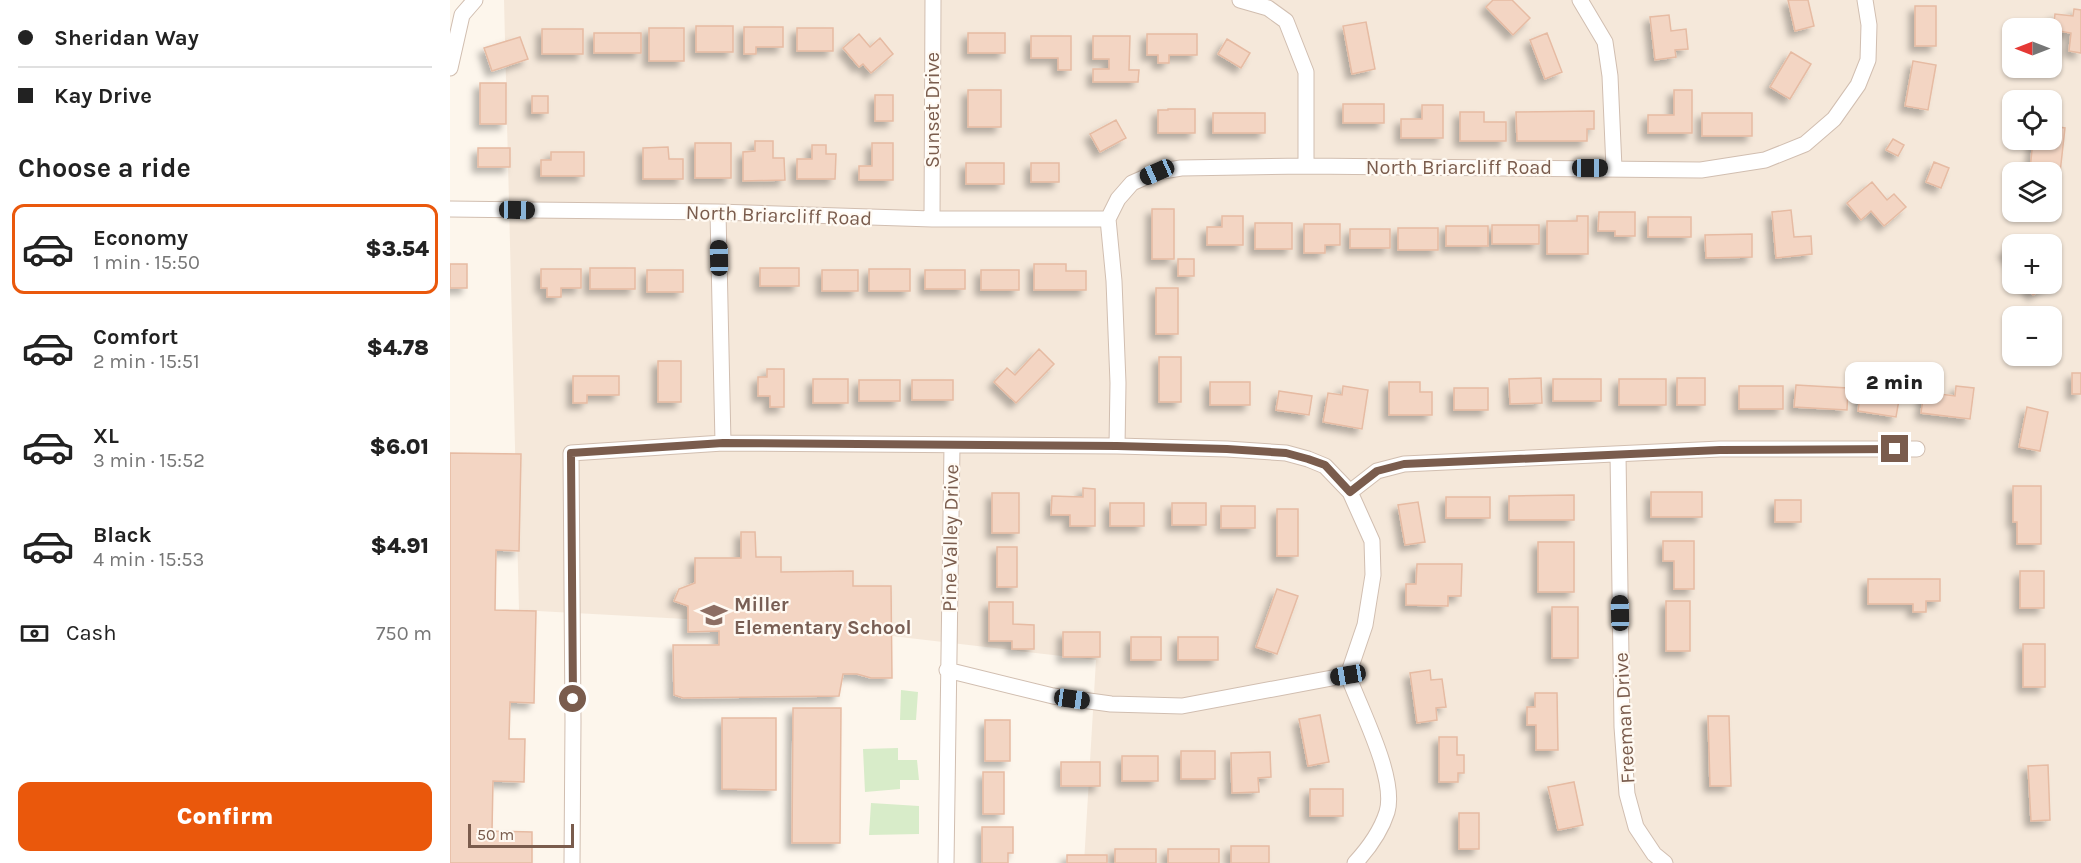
<!DOCTYPE html>
<html lang="en">
<head>
<meta charset="utf-8">
<style>
  :root { --surface:#fff; --page:#f6f6f6; --text:#222; --muted:#767676; --line:#e0e0e0; --accent:#ea580c }
  body { margin:0; font-family:Karla,sans-serif; background:var(--page); color:var(--text); height:100vh; display:flex; flex-direction:column; font-size:22px; white-space:nowrap }
  * { box-sizing:border-box; margin:0 }
  p { font-size:20px; color:var(--muted) }
  .icon { flex:none; width:33px; height:33px; fill:none; stroke:currentColor; stroke-width:2; stroke-linecap:round; stroke-linejoin:round }
  .map { position:relative; flex:1; overflow:hidden }
  .side { display:flex; flex-direction:column; background:var(--surface); width:450px }
  .side>* { flex:none }
  .hud { display:grid; align-content:center; height:132px; padding:0 18px; background:var(--surface) }
  .needle { width:39px; rotate:270deg }
  .tools { position:absolute; left:1552px; top:18px; display:grid; gap:12px }
  .tools a { display:grid; place-items:center; width:60px; height:60px; border-radius:12px; background:var(--surface); box-shadow:0 2px 4px #0004; font-size:30px }
  .scale { position:absolute; left:18px; bottom:15px; width:106px; box-sizing:border-box; padding-left:6px; border:3px solid #7a5c4d; border-top:0; font-size:16px; line-height:21px; white-space:nowrap; color:#7a5c4d; -webkit-text-stroke:4px #fffaf3; paint-order:stroke }
  .end { position:absolute; width:27px; height:27px; margin:-14px; border:8px solid #7a5c4d; background:#fff; box-shadow:0 0 0 3px #fff }
  .from { border-radius:50% }
  .bubble { position:absolute; height:42px; border-radius:12px; background:var(--surface); box-shadow:0 2px 4px #0004; font-size:20px; font-weight:800; line-height:42px; text-align:center }
  .car { position:absolute; width:18px; height:36px; margin:-18px -9px; border-radius:8px; box-shadow:0 0 4px 2px #0007; background:linear-gradient(#222 24%,#8ab4d8 0 40%,#222 0 76%,#8ab4d8 0 86%,#222 0) }
  .hud b { display:flex; align-items:center; gap:21px; height:57px; font-size:22px }
  .hud b+b { border-top:2px solid var(--line) }
  .hud i { width:15px; height:15px; background:var(--text) }
  ul { padding:0; list-style:none }
  li { display:flex; align-items:center; gap:18px; height:90px; margin:0 12px 9px; padding:0 6px; border:3px solid transparent; border-radius:12px }
  li div { flex:1 }
  li b { display:block; font-size:22px }
  li em { font-style:normal; font-weight:800 }
  li.current { border-color:var(--accent) }
  li>.icon { width:54px; height:54px; stroke-width:1.5 }
  h2 { padding:0 18px; font-size:27px; line-height:72px }
  .pay { display:flex; align-items:center; gap:15px; height:66px; padding:0 18px; font-size:22px }
  .pay p { margin-inline-start:auto }
  .action { display:flex; gap:12px; margin-top:auto; padding:12px 18px }
  .action a { flex:1; height:69px; border-radius:12px; background:var(--accent); color:#fff; font-size:24px; font-weight:800; line-height:69px; text-align:center }
  main { display:flex; flex:1; min-height:0 }
  .map>svg:first-child { display:block }
  .residential { fill:#f5e8da; fill-rule:evenodd }
  .green { fill:#d8ecc9 }
  .building { fill:#f3d5c3; stroke:#e6bba3; stroke-width:1.5; filter:url(#shadow) }
  .lines { fill:none; stroke-linecap:round; stroke-linejoin:round }
  .street-casing { stroke:#d1beb0; stroke-width:17 }
  .street { stroke:#fff; stroke-width:15 }
  .route { stroke:#7a5c4d; stroke-width:8 }
  .labels { text-anchor:middle; stroke-width:4.5; stroke-linejoin:round; paint-order:stroke }
  .street-label { font-size:20px; fill:#7a5c4d; stroke:#fffaf3 }
  .education-label { font-size:20px; font-weight:bold; fill:#785e54; stroke:#fffaf3; text-anchor:start }
</style>
</head>
<body>
<main>
<section class="side">
<div class="hud">
<b><i class="from"></i>Sheridan Way</b>
<b><i></i>Kay Drive</b>
</div>
<h2>Choose a ride</h2>
<ul>
<li class="current"><svg class="icon" aria-label="car" viewBox="0 0 24 24"><path d="M5 17H2v-5l4-1 3-4h7l3 4 3 1v5h-3M9 17h6M6 11h13"/><circle cx="7" cy="17" r="2"/><circle cx="17" cy="17" r="2"/></svg><div><b>Economy</b><p>1 min · 15:50</p></div><em>$3.54</em></li>
<li><svg class="icon" aria-label="car" viewBox="0 0 24 24"><path d="M5 17H2v-5l4-1 3-4h7l3 4 3 1v5h-3M9 17h6M6 11h13"/><circle cx="7" cy="17" r="2"/><circle cx="17" cy="17" r="2"/></svg><div><b>Comfort</b><p>2 min · 15:51</p></div><em>$4.78</em></li>
<li><svg class="icon" aria-label="car" viewBox="0 0 24 24"><path d="M5 17H2v-5l4-1 3-4h7l3 4 3 1v5h-3M9 17h6M6 11h13"/><circle cx="7" cy="17" r="2"/><circle cx="17" cy="17" r="2"/></svg><div><b>XL</b><p>3 min · 15:52</p></div><em>$6.01</em></li>
<li><svg class="icon" aria-label="car" viewBox="0 0 24 24"><path d="M5 17H2v-5l4-1 3-4h7l3 4 3 1v5h-3M9 17h6M6 11h13"/><circle cx="7" cy="17" r="2"/><circle cx="17" cy="17" r="2"/></svg><div><b>Black</b><p>4 min · 15:53</p></div><em>$4.91</em></li>
</ul>
<div class="pay"><svg class="icon" aria-label="cash" viewBox="0 0 24 24"><path d="M3 7h18v10H3z"/><circle cx="12" cy="12" r="2"/></svg>Cash<p>750 m</p></div>
<div class="action"><a>Confirm</a></div>
</section>
<div class="map">
<svg width="1631" height="863" viewBox="0 0 1631 863">
  <defs>
    <filter id="shadow"><feDropShadow dx="-5.5" dy="5.5" stdDeviation="3" flood-color="#0004"/></filter>
  </defs>
  <rect width="100%" height="100%" fill="#fdf6ec"/>
  <path class="residential" d="M54 0H1631V863H634L646 660 347 625 69 610ZM1563 28H1602V68H1563ZM1563 100H1602V140H1563ZM1563 172H1602V212H1563ZM1563 244H1602V284H1563ZM1563 316H1602V356H1563Z"/>
  <path class="green" d="M451 690 468 692 466 720H450Z
    M448 748V760H467L469 780H450V789L415 792 413 749Z
    M421 803 469 806V834L419 835Z"/>
  <path class="building" d="M1043 0H1062L1080 18 1063 35 1036 7Z
    M1338 0H1358L1364 26 1345 31Z
    M1465 6H1486V46H1465Z
    M1624 9 1631 10V53L1619 51 1621 33 1603 30 1605 14 1623 16Z
    M1219 15 1221 31 1236 29 1238 49 1225 50 1226 57 1205 60 1200 17Z
    M916 22 925 69 902 74 893 26Z
    M246 26H283V52H246Z
    M294 27H333V47H306V54H294Z
    M199 28H234V61H199Z
    M347 28H383V51H347Z
    M92 29H133V54H92Z
    M144 33H191V53H144Z
    M518 33H555V53H518Z
    M1097 33 1112 72 1095 79 1080 40Z
    M409 34 420 47 430 38 443 54 421 73 413 64 409 67 393 48Z
    M697 34H747V55H719V63H708V55H697Z
    M581 36H621V70H608V58H581Z
    M643 36H680L679 70H689L688 82H643V69H659V59H643Z
    M70 37 78 59 42 71 34 48Z
    M777 39 800 53 791 68 768 54Z
    M1341 52 1361 64 1340 99 1320 87Z
    M1463 61 1486 65 1478 110 1455 106Z
    M30 83H56V124H30Z
    M518 90H551V127H518Z
    M1224 90H1242V133H1198V115H1224Z
    M425 95H443V121H425Z
    M82 96H98V113H82Z
    M893 104H934V123H893Z
    M972 105H993V138H951V119H972Z
    M718 109H745V133H708V110H718Z
    M1144 111V129H1137V141H1067L1066 112Z
    M1010 112H1034V122H1056V141H1010Z
    M763 113H815V133H763Z
    M1252 113H1302V136H1252Z
    M666 120 676 138 650 152 640 134Z
    M1602 126 1615 128 1610 173 1580 170 1583 140H1602Z
    M1443 139 1454 145 1448 156 1436 150Z
    M305 141H323V158H334L335 180 293 181V152L305 151Z
    M245 143H281V178H245Z
    M422 143H443V180H409V166H422Z
    M362 145H376V154H386L385 179H347V159H362Z
    M218 147 219 159H233V179H193V148Z
    M28 148H60V167H28Z
    M101 152H134V176H91V160H101Z
    M1484 162 1499 168 1491 188 1476 182Z
    M516 163H554V184H516Z
    M581 163H609V182H581Z
    M1422 182 1437 200 1444 194 1456 207 1434 226 1421 211 1411 220 1397 203Z
    M702 209H724V259H702Z
    M1341 210 1344 237 1361 236 1362 254 1326 258 1322 212Z
    M1149 212H1185V236H1165V231H1148Z
    M772 216H793V245H757V227H772Z
    M1127 216H1138V254H1097V221H1127Z
    M1198 217H1241V237H1198Z
    M805 223H842V249H805Z
    M854 224H890V245H875V253H854Z
    M1042 225H1089V244H1042Z
    M996 226H1038V246H996Z
    M948 228H988V250H948Z
    M900 229H940V248H900Z
    M1302 234V257L1256 258 1255 235Z
    M1572 239 1576 244H1563V265L1553 251Z
    M728 259H744V276H728Z
    M0 264H17V288H0Z
    M584 264H616V271H636V290H584Z
    M140 268H185V289H140Z
    M310 268H349V286H310Z
    M91 269H131V288H111V297H97V288H91Z
    M419 269H460V291H419Z
    M197 270H233V292H197Z
    M372 270H408V291H372Z
    M475 270H515V289H475Z
    M531 270H569V290H531Z
    M1575 284H1601L1583 295Z
    M706 288H728V334H706Z
    M589 349 604 364 566 403 544 382 557 368 565 375Z
    M709 357H731V402H709Z
    M208 361H231V402H208Z
    M317 369H334V407H320V396H308V377H317Z
    M1622 373H1631V394H1622Z
    M123 376H169V395H137V403H123Z
    M1091 378 1092 403 1060 404 1059 379Z
    M1227 378H1255V405H1227Z
    M363 379H398V403H363Z
    M1103 379H1151V401H1103Z
    M1169 379H1216V405H1169Z
    M409 380H450V401H409Z
    M462 380H503V400H462Z
    M760 382H800V405H760Z
    M939 382H970V392H982V415H939Z
    M1346 385 1398 388 1397 410 1344 407Z
    M893 386 918 390 912 429 873 422 878 393 892 395Z
    M1289 386H1333V409H1289Z
    M1506 386 1524 388 1520 419 1471 413 1474 392 1505 396Z
    M1004 388H1038V410H1004Z
    M1411 388 1450 394 1446 417 1408 411Z
    M829 391 862 396 859 415 826 410Z
    M1577 407 1598 412 1590 451 1569 447Z
    M0 453 71 454 69 551 46 550 45 610 86 611 84 703 60 702 59 739H75L74 782 43 781 42 831 82 832V863H0Z
    M1563 486H1591V544H1567V522H1563Z
    M633 488 645 489V526H620V515H601L602 496 633 497Z
    M1201 492H1252V517H1201Z
    M542 493H569V533H542Z
    M1124 495V520H1059V496Z
    M996 497H1040V518H996Z
    M1325 500H1351V522H1325Z
    M968 502 975 542 955 545 948 505Z
    M660 503H694V526H660Z
    M722 503H756V525H722Z
    M771 506H805V528H771Z
    M827 509H848V556H827Z
    M291 532H305L306 557H331V572L403 571V586H441L442 678H421L407 674H393L389 696 233 698 224 695 223 645H269V631L238 632V606L224 601 229 589 245 583V558H291Z
    M1213 541H1244V589H1224V561H1213Z
    M1088 542H1124V592H1088Z
    M547 547H567V587H547Z
    M967 564H1012L1011 596H998V606L956 605V584H966Z
    M1570 571H1594V608H1570Z
    M1418 579H1490V601H1476V612H1463V604H1418Z
    M827 589 848 596 827 654 806 647Z
    M1216 601H1240V651H1216Z
    M539 602H563V624L584 625V649H562V641H539Z
    M1102 607H1128V658H1102Z
    M613 632H650V657H613Z
    M681 637H711V660H681Z
    M728 637H768V660H728Z
    M1573 644H1595V687H1573Z
    M980 670 981 680 992 679 996 707 986 708 987 720 967 723 960 673Z
    M1085 693H1107L1108 750H1086V725H1077V707H1085Z
    M343 708H391L390 843H342Z
    M870 715 879 762 858 766 849 719Z
    M1258 716H1279L1281 786H1260Z
    M272 718H326V790L272 789Z
    M535 720H560V761H535Z
    M989 737H1007V755H1014V773H1008V782H989Z
    M731 751H765V779H731Z
    M820 752 821 777 808 778 809 792 782 793 781 753Z
    M672 756H708V781H672Z
    M611 762H650V786H611Z
    M1598 765 1600 820 1581 821 1578 766Z
    M533 772H554V814H533Z
    M1124 782 1133 825 1108 830 1098 787Z
    M860 789H893V816H860Z
    M1009 813H1029V849H1009Z
    M532 827H563V853H558V863H532Z
    M781 846H819V863H781Z
    M665 849H706V863H665Z
    M718 849H769V863H718Z
    M617 855H657V863H617Z"/>
  <g class="lines">
    <g class="street-casing">
      <path id="street" d="M790 0 818 8 836 21 856 72V166
        M1130 0 1155 42 1160 76 1164 168
        M0 68 12 15 25 0
        M0 209 268 212 482 219H658
        M268 212 273 443
        M482 219 483 0
        M667 446 668 383 664 281 658 219 668 199 682 183 707 172 731 168 856 166 1251 170 1315 160 1355 144 1384 119 1408 85 1418 60 1419 25 1415 0
        M1168 454 1172 727 1177 794 1186 827 1204 854 1215 863
        M900 492 927 471 954 464 1270 449H1467
        M497 670 603 696 661 704 732 706 898 675
        M122 863 123 721 121 453 273 443 667 446 777 449 836 453 858 459 875 466 900 492 922 541 923 575 915 625 898 675C910 709 947 778 937 812 931 831 918 849 905 863
        M496 863 502 446"/>
    </g>
    <use href="#street" class="street"/>
  </g>
  <g class="lines">
    <path class="route" d="M123 699 121 453 273 443 667 446 777 449 836 453 858 459 875 465 900 492 927 471 954 464 1270 450 1445 449"/>
  </g>
  <defs>
    <g id="school-bare" transform="scale(2.07)"><path d="M0-5L7-2L0 1L-7-2ZM-4 1L0 2.5L4 1V4Q0 6-4 4Z" fill="#8d6e63" stroke="#fffaf3" stroke-width="2.5" paint-order="stroke"/></g>
  </defs>
  <g fill-rule="evenodd">
    <use href="#school-bare" x="264" y="615"/>
  </g>
  <g class="labels">
    <g class="street-label">
      <text transform="translate(482 110) rotate(-90)" y="7">Sunset Drive</text>
      <text x="1009" y="174">North Briarcliff Road</text>
      <text transform="translate(329 215) rotate(2)" y="7">North Briarcliff Road</text>
      <text transform="translate(500 538) rotate(-89)" y="7">Pine Valley Drive</text>
      <text transform="translate(1174 718) rotate(-93)" y="7">Freeman Drive</text>
    </g>
    <g class="education-label">
      <text x="284" y="611">Miller<tspan x="284" dy="23">Elementary School</tspan></text>
    </g>
  </g>
</svg>
<div class="tools">
<a><svg class="needle" viewBox="-14 -14 28 28"><path d="M0-13l5 13h-10z" fill="#e53935"/><path d="M0 13l5-13h-10z" fill="#767676"/></svg></a>
<a><svg class="icon" aria-label="locate" viewBox="0 0 24 24"><circle cx="12" cy="12" r="6"/><path d="M12 2v4M12 18v4M2 12h4M18 12h4"/></svg></a>
<a><svg class="icon" aria-label="layers" viewBox="0 0 24 24"><path d="M12 4l9 5-9 5-9-5zM3 14l9 5 9-5"/></svg></a>
<a>+</a>
<a>−</a>
</div>
<div class="scale">50 m</div>
<i class="end from" style="left:123px;top:699px"></i>
<i class="end" style="left:1445px;top:449px"></i>
<div class="bubble" style="left:1395px;top:362px;width:99px">2 min</div>
<i class="car" style="left:1140px;top:168px;rotate:90deg"></i>
<i class="car" style="left:707px;top:172px;rotate:246deg"></i>
<i class="car" style="left:67px;top:210px;rotate:91deg"></i>
<i class="car" style="left:269px;top:258px;rotate:359deg"></i>
<i class="car" style="left:1170px;top:613px;rotate:359deg"></i>
<i class="car" style="left:898px;top:675px;rotate:260deg"></i>
<i class="car" style="left:622px;top:699px;rotate:98deg"></i>
</div>
</main>
</body>
</html>
